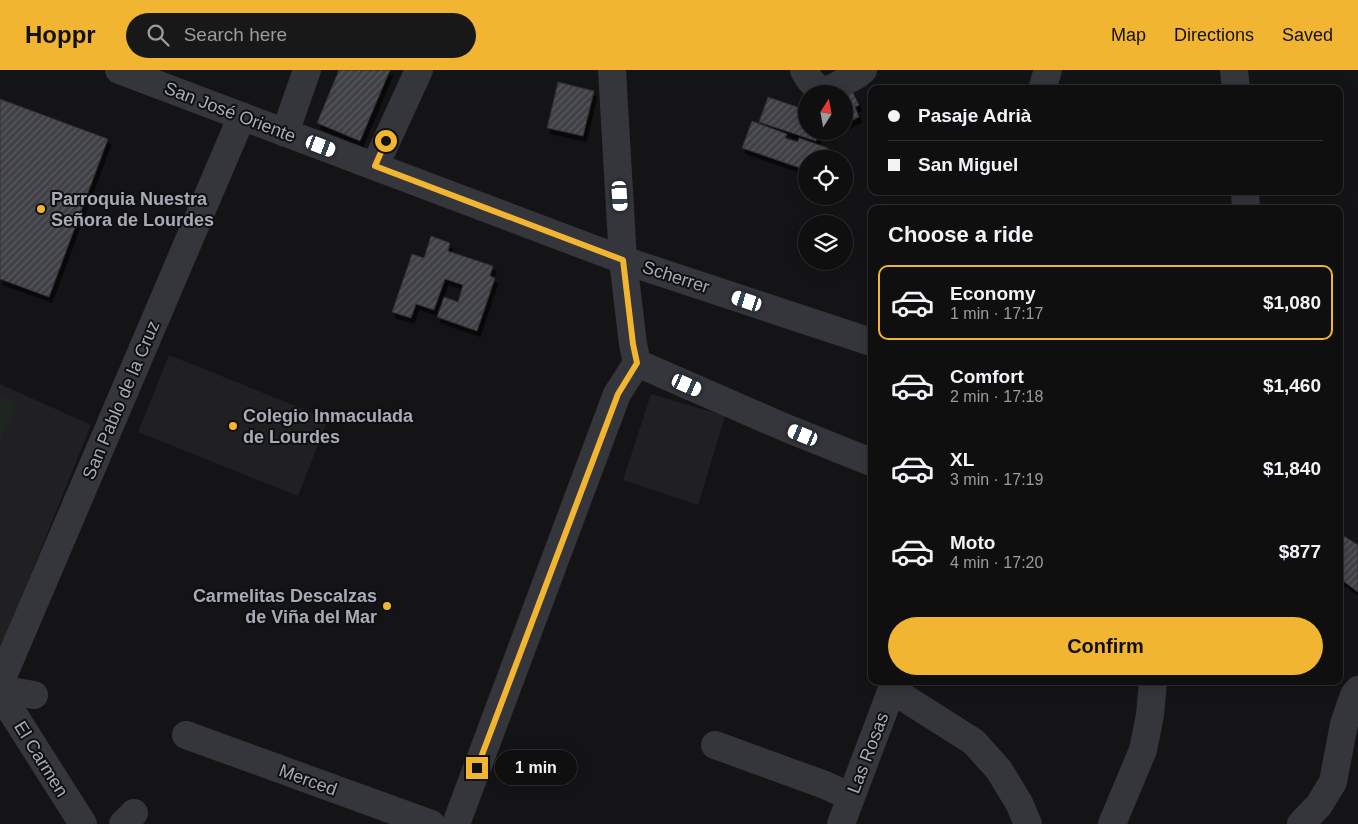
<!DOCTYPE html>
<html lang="en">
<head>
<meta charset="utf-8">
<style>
  :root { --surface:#0f0f10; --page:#181819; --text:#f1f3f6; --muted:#9b9c9f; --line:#2f2f30; --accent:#f1b531 }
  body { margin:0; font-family:Helvetica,sans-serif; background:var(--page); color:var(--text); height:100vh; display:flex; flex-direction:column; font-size:19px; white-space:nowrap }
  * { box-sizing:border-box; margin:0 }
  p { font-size:16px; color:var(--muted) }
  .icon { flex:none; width:28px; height:28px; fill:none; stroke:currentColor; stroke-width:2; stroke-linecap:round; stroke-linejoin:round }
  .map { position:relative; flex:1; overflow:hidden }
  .drawer { position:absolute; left:868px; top:135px; width:475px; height:480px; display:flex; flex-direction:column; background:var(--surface); border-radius:10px; box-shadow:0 2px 12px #0003,0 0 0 1px var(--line) }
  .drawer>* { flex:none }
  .guide { position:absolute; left:868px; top:15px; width:475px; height:110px; border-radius:10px; box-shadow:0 2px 12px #0003,0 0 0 1px var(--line); display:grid; align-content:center; height:110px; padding:0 20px; background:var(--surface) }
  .needle { width:32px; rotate:11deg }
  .buttons { position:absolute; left:798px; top:15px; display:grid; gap:10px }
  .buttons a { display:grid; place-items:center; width:55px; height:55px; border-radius:50%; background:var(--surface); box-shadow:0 2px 12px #0003,0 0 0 1px var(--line); font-size:25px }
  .end { position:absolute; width:22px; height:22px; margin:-11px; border:6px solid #f1b531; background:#111; box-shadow:0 0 0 2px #111 }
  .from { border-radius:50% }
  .bubble { position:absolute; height:35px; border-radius:18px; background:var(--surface); box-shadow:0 2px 12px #0003,0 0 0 1px var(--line); font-size:16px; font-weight:700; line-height:35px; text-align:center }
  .car { position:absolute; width:15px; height:30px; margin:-15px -8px; border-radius:6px; box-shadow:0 0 4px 1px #0007; background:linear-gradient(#fff 24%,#345 0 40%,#fff 0 76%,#345 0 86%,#fff 0) }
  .guide b { display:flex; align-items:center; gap:18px; height:48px; font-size:19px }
  .guide b+b { border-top:1px solid var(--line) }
  .guide i { width:12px; height:12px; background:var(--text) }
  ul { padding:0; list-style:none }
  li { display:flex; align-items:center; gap:15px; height:75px; margin:0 10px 8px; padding:0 10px; border:2px solid transparent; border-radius:10px }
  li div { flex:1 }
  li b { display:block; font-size:19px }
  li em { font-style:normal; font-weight:700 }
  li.on { border-color:var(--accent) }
  li>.icon { width:45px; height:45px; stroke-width:1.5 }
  h2 { padding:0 20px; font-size:22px; line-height:60px }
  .button { display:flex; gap:10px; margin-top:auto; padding:10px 20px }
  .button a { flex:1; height:58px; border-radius:30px; background:var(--accent); color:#111; font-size:20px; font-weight:700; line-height:58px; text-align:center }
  header { display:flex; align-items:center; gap:30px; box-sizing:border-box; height:70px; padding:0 25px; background:var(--accent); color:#111 }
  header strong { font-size:24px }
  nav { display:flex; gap:28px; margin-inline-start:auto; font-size:18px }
  .search { width:350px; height:45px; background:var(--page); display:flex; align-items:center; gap:12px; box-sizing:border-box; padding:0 18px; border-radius:28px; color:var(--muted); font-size:19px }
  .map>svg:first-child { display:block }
  .built { fill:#202023 }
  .park { fill:#1e2620 }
  .building { fill:url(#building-hatch); stroke:#2e2e32; filter:url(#shadow) }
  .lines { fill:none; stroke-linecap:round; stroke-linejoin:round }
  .minor { stroke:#35363b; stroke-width:28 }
  .route { stroke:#f1b531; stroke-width:6 }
  .poi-dot { fill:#f1b531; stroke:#0f0f11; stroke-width:2 }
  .labels { text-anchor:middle; stroke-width:4; stroke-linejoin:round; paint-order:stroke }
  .street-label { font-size:18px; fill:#a6abb6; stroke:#0f0f11 }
  .poi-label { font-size:18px; font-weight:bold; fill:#a6abb6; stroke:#0f0f11; text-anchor:start }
</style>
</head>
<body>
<header>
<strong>Hoppr</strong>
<div class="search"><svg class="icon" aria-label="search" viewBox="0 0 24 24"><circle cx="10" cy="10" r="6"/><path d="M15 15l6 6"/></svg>Search here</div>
<nav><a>Map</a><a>Directions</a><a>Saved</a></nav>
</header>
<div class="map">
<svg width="1358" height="754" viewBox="0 0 1358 754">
  <defs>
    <pattern id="building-hatch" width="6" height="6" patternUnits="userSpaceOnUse" patternTransform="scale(1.25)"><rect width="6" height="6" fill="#404146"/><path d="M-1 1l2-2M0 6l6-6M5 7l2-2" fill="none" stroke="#595a5e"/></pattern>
    <filter id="shadow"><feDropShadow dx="3" dy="5.5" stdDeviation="0" flood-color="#0009"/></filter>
  </defs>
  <rect width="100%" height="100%" fill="#141416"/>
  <path class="built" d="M169 285 328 349 298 426 138 362Z
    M0 314 91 355 0 580Z
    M651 324 725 346 698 435 623 410Z"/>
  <path class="park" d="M0 326 17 333 0 372Z"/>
  <path class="building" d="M339 0H390L360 71 317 53Z
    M558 12 594 21 583 66 547 58Z
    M849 15 859 35 855 37 859 47 844 54V24Z
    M768 27 806 40V61L819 63 816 71 759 52Z
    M0 29 108 69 49 227 0 209Z
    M752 51 787 64 785 68 798 72 799 68 828 78 824 89H806V100L742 78Z
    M431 166 450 173 448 181 493 196 490 206 495 208 477 261 437 247 444 227 458 232 463 215 445 209 434 240 416 234 411 248 392 242 412 184 424 188Z
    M1344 466 1358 475V522L1339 508V473Z"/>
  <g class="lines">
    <path class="minor" d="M119 0 623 190 871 272
      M804 0C808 9 816 18 825 22L857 5 863 0
      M1234 0 1236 19
      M1042 19 1048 0
      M285 63 307 0
      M375 96 419 0
      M1245 121 1246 139
      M637 293 786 358 871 392
      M0 613 242 46
      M0 619 34 625
      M892 620 974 672 999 700 1019 733 1028 754
      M0 623 83 754
      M186 665 431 754
      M715 675 825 715 851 727
      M123 754 134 743
      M456 754 617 324 637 293 633 274 623 190 612 0
      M841 754 895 611
      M1112 754 1143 680 1150 645 1153 611
      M1301 754 1319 735 1333 712 1344 654 1354 625 1358 620"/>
  </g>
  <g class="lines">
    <path class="route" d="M386 71 375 96 623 190 633 274 637 293 618 324 477 698"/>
  </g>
  <g class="poi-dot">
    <circle cx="41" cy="139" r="5"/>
    <circle cx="233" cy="356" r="5"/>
    <circle cx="387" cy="536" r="5"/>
  </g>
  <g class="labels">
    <g class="street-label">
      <text transform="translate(230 42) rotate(21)" y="6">San José Oriente</text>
      <text transform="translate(676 207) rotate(18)" y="6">Scherrer</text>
      <text transform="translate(121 330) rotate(-67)" y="6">San Pablo de la Cruz</text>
      <text transform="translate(868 683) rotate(-69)" y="6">Las Rosas</text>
      <text transform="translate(41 689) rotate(58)" y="6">El Carmen</text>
      <text transform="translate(308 710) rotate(20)" y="6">Merced</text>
    </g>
    <g class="poi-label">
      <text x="51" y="135">Parroquia Nuestra<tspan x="51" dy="21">Señora de Lourdes</tspan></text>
      <text x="243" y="352">Colegio Inmaculada<tspan x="243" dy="21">de Lourdes</tspan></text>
      <text x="377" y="532" text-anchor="end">Carmelitas Descalzas<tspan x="377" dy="21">de Viña del Mar</tspan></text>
    </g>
  </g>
</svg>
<div class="buttons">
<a><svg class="needle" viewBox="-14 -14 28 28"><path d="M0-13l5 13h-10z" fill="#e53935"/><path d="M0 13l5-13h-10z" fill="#9b9c9f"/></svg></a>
<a><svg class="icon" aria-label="locate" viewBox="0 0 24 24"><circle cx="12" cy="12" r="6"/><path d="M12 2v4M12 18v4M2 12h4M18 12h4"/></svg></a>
<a><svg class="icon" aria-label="layers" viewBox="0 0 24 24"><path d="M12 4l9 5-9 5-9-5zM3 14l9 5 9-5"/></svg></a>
</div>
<i class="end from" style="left:386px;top:71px"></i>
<i class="end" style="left:477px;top:698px"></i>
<div class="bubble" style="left:495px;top:680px;width:82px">1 min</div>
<i class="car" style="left:321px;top:76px;rotate:111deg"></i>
<i class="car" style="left:620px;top:126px;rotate:176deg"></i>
<i class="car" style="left:747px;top:231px;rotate:288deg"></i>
<i class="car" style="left:687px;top:315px;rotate:114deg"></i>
<i class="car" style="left:803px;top:365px;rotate:292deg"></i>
<div class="guide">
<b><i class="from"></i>Pasaje Adrià</b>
<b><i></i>San Miguel</b>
</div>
<section class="drawer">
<h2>Choose a ride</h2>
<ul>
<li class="on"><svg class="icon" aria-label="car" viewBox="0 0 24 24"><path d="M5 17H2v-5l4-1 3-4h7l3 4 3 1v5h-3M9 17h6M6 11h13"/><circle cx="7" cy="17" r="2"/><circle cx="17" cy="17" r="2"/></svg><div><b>Economy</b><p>1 min · 17:17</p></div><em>$1,080</em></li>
<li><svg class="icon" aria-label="car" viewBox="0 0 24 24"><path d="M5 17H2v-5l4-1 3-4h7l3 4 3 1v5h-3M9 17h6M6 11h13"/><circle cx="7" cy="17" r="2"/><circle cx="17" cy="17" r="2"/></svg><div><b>Comfort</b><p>2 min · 17:18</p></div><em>$1,460</em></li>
<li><svg class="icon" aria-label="car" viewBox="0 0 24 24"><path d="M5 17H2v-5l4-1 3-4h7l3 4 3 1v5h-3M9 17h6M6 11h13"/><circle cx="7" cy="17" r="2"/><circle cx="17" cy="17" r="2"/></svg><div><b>XL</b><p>3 min · 17:19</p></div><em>$1,840</em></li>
<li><svg class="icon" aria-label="car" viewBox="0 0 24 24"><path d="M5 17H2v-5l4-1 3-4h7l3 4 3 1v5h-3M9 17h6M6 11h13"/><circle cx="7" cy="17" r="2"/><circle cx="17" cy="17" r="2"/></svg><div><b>Moto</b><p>4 min · 17:20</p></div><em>$877</em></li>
</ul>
<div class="button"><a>Confirm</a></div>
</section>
</div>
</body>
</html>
